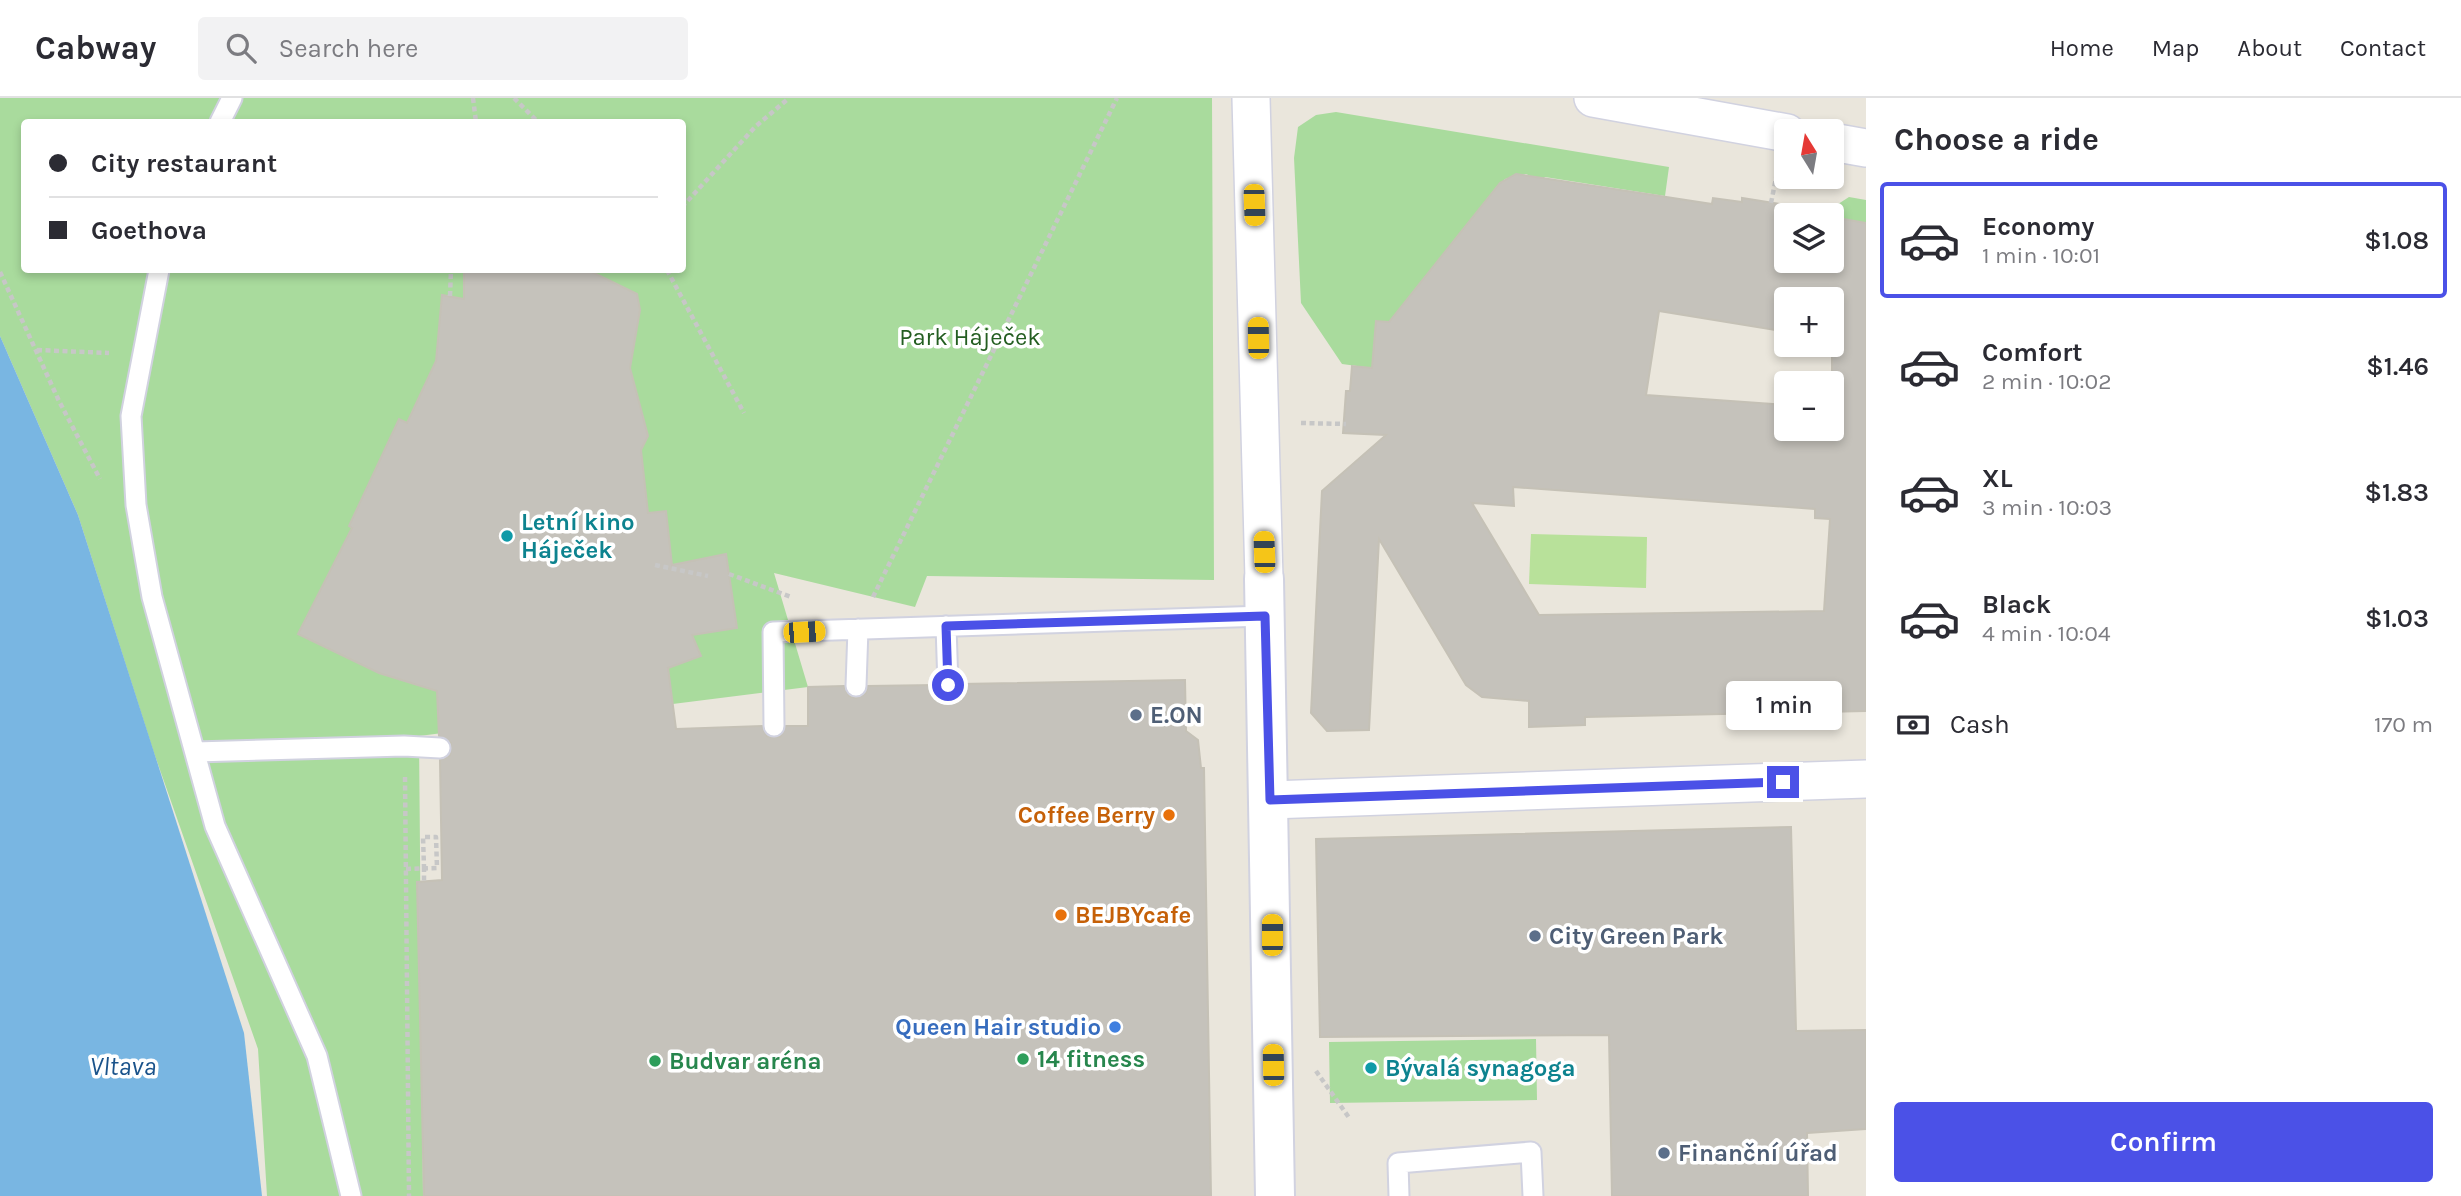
<!DOCTYPE html>
<html lang="en">
<head>
<meta charset="utf-8">
<style>
  :root { --surface:#fff; --page:#f2f2f3; --text:#2b2b33; --muted:#7c7c81; --line:#e1e1e2; --accent:#4b51e7 }
  body { margin:0; font-family:Karla,sans-serif; background:var(--page); color:var(--text); height:100vh; display:flex; flex-direction:column; font-size:26px; white-space:nowrap }
  * { box-sizing:border-box; margin:0 }
  p { font-size:23px; color:var(--muted) }
  .icon { flex:none; width:38px; height:38px; fill:none; stroke:currentColor; stroke-width:2; stroke-linecap:round; stroke-linejoin:round }
  .map { position:relative; flex:1; overflow:hidden }
  .side { display:flex; flex-direction:column; background:var(--surface); width:595px }
  .side>* { flex:none }
  .banner { position:absolute; left:21px; top:21px; width:665px; height:154px; border-radius:7px; box-shadow:0 4px 10px #0003; display:grid; align-content:center; height:154px; padding:0 28px; background:var(--surface) }
  .needle { width:46px; rotate:349deg }
  .tools { position:absolute; left:1774px; top:21px; display:grid; gap:14px }
  .tools a { display:grid; place-items:center; width:70px; height:70px; border-radius:7px; background:var(--surface); box-shadow:0 4px 10px #0003; font-size:35px }
  .end { position:absolute; width:32px; height:32px; margin:-16px; border:9px solid #4b51e7; background:#fff; box-shadow:0 0 0 4px #fff }
  .from { border-radius:50% }
  .bubble { position:absolute; height:49px; border-radius:7px; background:var(--surface); box-shadow:0 4px 10px #0003; font-size:23px; font-weight:600; line-height:49px; text-align:center }
  .car { position:absolute; width:21px; height:42px; margin:-21px -10px; border-radius:9px; box-shadow:0 0 5px 2px #0007; background:linear-gradient(#f5c518 24%,#345 0 40%,#f5c518 0 76%,#345 0 86%,#f5c518 0) }
  .banner b { display:flex; align-items:center; gap:24px; height:66px; font-size:26px }
  .banner b+b { border-top:2px solid var(--line) }
  .banner i { width:18px; height:18px; background:var(--text) }
  ul { padding:0; list-style:none }
  li { display:flex; align-items:center; gap:21px; height:116px; margin:0 14px 10px; padding:0 14px; border:4px solid transparent; border-radius:7px }
  li div { flex:1 }
  li b { display:block; font-size:26px }
  li em { font-style:normal; font-weight:600 }
  li.active { border-color:var(--accent) }
  li>.icon { width:63px; height:63px; stroke-width:1.5 }
  h2 { padding:0 28px; font-size:32px; line-height:84px }
  .pay { display:flex; align-items:center; gap:18px; height:77px; padding:0 28px; font-size:26px }
  .pay p { margin-inline-start:auto }
  .action { display:flex; gap:14px; margin-top:auto; padding:14px 28px }
  .action a { flex:1; height:80px; border-radius:7px; background:var(--accent); color:#fff; font-size:28px; font-weight:600; line-height:80px; text-align:center }
  header { display:flex; align-items:center; gap:42px; box-sizing:border-box; height:98px; padding:0 35px; background:var(--surface); border-bottom:2px solid var(--line) }
  header strong { font-size:33px }
  nav { display:flex; gap:38px; margin-inline-start:auto; font-size:24px }
  .search { width:490px; height:63px; background:var(--page); display:flex; align-items:center; gap:18px; box-sizing:border-box; padding:0 24px; border-radius:7px; color:var(--muted); font-size:26px }
  main { display:flex; flex:1; min-height:0 }
  .map>svg:first-child { display:block }
  .green { fill:#a9db9d; fill-rule:evenodd }
  .pitch { fill:#b8e19a }
  .water { fill:#79b6e2 }
  .building { fill:#c5c2bb; stroke:#c5c1b6; stroke-width:2; fill-rule:evenodd }
  .lines { fill:none; stroke-linecap:round; stroke-linejoin:round }
  .lane-casing { stroke:#d1d2e0; stroke-width:23 }
  .street-casing { stroke:#d1d2e0; stroke-width:40 }
  .secondary-casing { stroke:#d1d2e0; stroke-width:42 }
  .path { stroke:#c7c7c7; stroke-width:4.5; stroke-dasharray:5 3.5; stroke-linecap:butt }
  .lane { stroke:#fff; stroke-width:19 }
  .street { stroke:#fff; stroke-width:37 }
  .secondary { stroke:#fff; stroke-width:38 }
  .path-bridge { stroke:#c7c7c7; stroke-width:4.5; stroke-dasharray:5 3.5; stroke-linecap:butt }
  .route { stroke:#4b51e7; stroke-width:9 }
  .culture-dot { fill:#0f9aa8; stroke:#fff; stroke-width:2.5 }
  .service-dot { fill:#5c6f8a; stroke:#fff; stroke-width:2.5 }
  .food-dot { fill:#e8710a; stroke:#fff; stroke-width:2.5 }
  .shop-dot { fill:#3f7fe0; stroke:#fff; stroke-width:2.5 }
  .leisure-dot { fill:#2e9e5b; stroke:#fff; stroke-width:2.5 }
  .labels { text-anchor:middle; stroke-width:7; stroke-linejoin:round; paint-order:stroke }
  .park-label { font-size:24px; fill:#245e21; stroke:#fff }
  .culture-label { font-size:24px; font-weight:bold; fill:#0d838f; stroke:#fff; text-anchor:start }
  .service-label { font-size:24px; font-weight:bold; fill:#4e5e75; stroke:#fff; text-anchor:start }
  .food-label { font-size:24px; font-weight:bold; fill:#c56008; stroke:#fff; text-anchor:end }
  .shop-label { font-size:24px; font-weight:bold; fill:#366cbe; stroke:#fff; text-anchor:end }
  .leisure-label { font-size:24px; font-weight:bold; fill:#27864d; stroke:#fff; text-anchor:start }
  .water-label { font-size:26px; font-style:italic; fill:#1a538b; stroke:#fff }
</style>
</head>
<body>
<header>
<strong>Cabway</strong>
<div class="search"><svg class="icon" aria-label="search" viewBox="0 0 24 24"><circle cx="10" cy="10" r="6"/><path d="M15 15l6 6"/></svg>Search here</div>
<nav><a>Home</a><a>Map</a><a>About</a><a>Contact</a></nav>
</header>
<main>
<div class="map">
<svg width="1866" height="1098" viewBox="0 0 1866 1098">
  <rect width="100%" height="100%" fill="#eae6dc"/>
  <path class="green" d="M0 0H1212L1214 482 927 478 915 509 774 475 808 589 419 638 423 1098H267L258 951 153 652 78 417 0 238ZM24 24H682V172H24Z
    M1336 14 1669 69 1665 98 1545 79 1541 83 1526 76 1505 81 1389 224 1376 223 1372 270 1342 266 1301 205 1294 60 1298 29 1316 17Z
    M1849 99 1866 102V128L1832 122V110Z
    M1536 941 1537 1002 1330 1005 1329 944Z"/>
  <path class="pitch" d="M1531 436 1647 439 1646 490 1529 486Z"/>
  <path class="water" d="M0 238 78 417 244 935 262 1098H0Z"/>
  <path class="building" d="M1516 76 1712 106 1713 100 1742 104V100L1799 109V114L1821 117H1787V163H1832V119L1866 125V613L1585 619V627L1529 629V603L1482 599 1466 587 1379 441 1369 632 1327 633 1311 615 1322 393 1386 337 1343 335 1346 293H1350L1352 268 1372 270 1376 223 1389 224 1500 85ZM1787 201H1832V331H1787V307L1646 297 1659 213 1787 234ZM1513 389 1815 411V420L1830 421 1824 513 1539 517 1472 405 1514 408Z
    M464 172H588L637 196 640 212 630 270 648 338 641 352 648 415 666 413 672 467 726 456 737 530 692 537 701 558 668 570 676 631 762 628 767 638 780 639 786 628H808V589L844 588 849 598 856 600 866 595 868 588 936 587 938 594 948 599 955 597 960 586 1185 582 1186 633 1198 642 1201 670H1204L1211 1098H424L417 784 442 782 440 662 450 657 451 645 439 638 437 593 379 575 298 536 352 430 349 428 399 321 407 325 436 263 442 197 464 201Z
    M1791 729 1796 933 1866 932V1031L1807 1035 1808 1098H1612L1609 937 1320 939 1316 741Z"/>
  <g class="lines">
    <g class="lane-casing">
      <path id="lane" d="M220 24 232 0
        M159 172 131 318 136 407 152 499 215 728 317 958 351 1098
        M946 528 948 587
        M856 588 858 531
        M774 628 773 534 1265 518
        M195 654 404 648 440 650
        M1399 1098 1398 1065 1531 1054 1533 1098"/>
    </g>
    <g class="street-casing">
      <path id="street" d="M1251 0 1264 481
        M1593 0 1787 35
        M1832 44 1866 50
        M1270 702 1866 681"/>
    </g>
    <g class="secondary-casing">
      <path id="secondary" d="M1264 481 1275 1098"/>
    </g>
    <path class="path" d="M473 0 476 24
      M514 0 538 24
      M1771 105 1777 75
      M682 109 755 29 789 0
      M667 172 744 315
      M0 174 59 303 100 381
      M450 198 451 172
      M37 252 109 255
      M1301 325 1346 326
      M655 467 708 478
      M729 476 791 499
      M873 499 1117 0
      M1764 614 1765 631
      M405 679 409 1098
      M406 771 437 770 436 739H423L424 769
      M1316 973 1350 1021"/>
    <use href="#lane" class="lane"/>
    <use href="#street" class="street"/>
    <use href="#secondary" class="secondary"/>
    <path class="path-bridge" d="M424 769V783"/>
  </g>
  <g class="lines">
    <path class="route" d="M948 587 946 528 1265 518 1270 702 1783 684"/>
  </g>
  <g class="culture-dot">
    <circle cx="507" cy="438" r="7"/>
    <circle cx="1371" cy="970" r="7"/>
  </g>
  <g class="service-dot">
    <circle cx="1136" cy="617" r="7"/>
    <circle cx="1535" cy="838" r="7"/>
    <circle cx="1664" cy="1055" r="7"/>
  </g>
  <g class="food-dot">
    <circle cx="1169" cy="717" r="7"/>
    <circle cx="1061" cy="817" r="7"/>
  </g>
  <circle class="shop-dot" cx="1115" cy="929" r="7"/>
  <g class="leisure-dot">
    <circle cx="1023" cy="961" r="7"/>
    <circle cx="655" cy="963" r="7"/>
  </g>
  <g class="labels">
    <g class="park-label">
      <text x="970" y="247">Park Háječek</text>
    </g>
    <g class="culture-label">
      <text x="521" y="432">Letní kino<tspan x="521" dy="28">Háječek</tspan></text>
      <text x="1385" y="978">Bývalá synagoga</text>
    </g>
    <g class="service-label">
      <text x="1150" y="625">E.ON</text>
      <text x="1549" y="846">City Green Park</text>
      <text x="1678" y="1063">Finanční úřad</text>
    </g>
    <g class="food-label">
      <text x="1155" y="725">Coffee Berry</text>
      <text x="1075" y="825" text-anchor="start">BEJBYcafe</text>
    </g>
    <g class="shop-label">
      <text x="1101" y="937">Queen Hair studio</text>
    </g>
    <g class="leisure-label">
      <text x="1037" y="969">14 fitness</text>
      <text x="669" y="971">Budvar aréna</text>
    </g>
    <g class="water-label">
      <text x="123" y="977">Vltava</text>
    </g>
  </g>
</svg>
<div class="tools">
<a><svg class="needle" viewBox="-14 -14 28 28"><path d="M0-13l5 13h-10z" fill="#e53935"/><path d="M0 13l5-13h-10z" fill="#7c7c81"/></svg></a>
<a><svg class="icon" aria-label="layers" viewBox="0 0 24 24"><path d="M12 4l9 5-9 5-9-5zM3 14l9 5 9-5"/></svg></a>
<a>+</a>
<a>−</a>
</div>
<i class="end from" style="left:948px;top:587px"></i>
<i class="end" style="left:1783px;top:684px"></i>
<div class="bubble" style="left:1726px;top:583px;width:116px">1 min</div>
<i class="car" style="left:1254px;top:107px;rotate:178deg"></i>
<i class="car" style="left:1258px;top:240px;rotate:359deg"></i>
<i class="car" style="left:1264px;top:454px;rotate:358deg"></i>
<i class="car" style="left:804px;top:534px;rotate:87deg"></i>
<i class="car" style="left:1272px;top:837px;rotate:0deg"></i>
<i class="car" style="left:1273px;top:967px;rotate:359deg"></i>
<div class="banner">
<b><i class="from"></i>City restaurant</b>
<b><i></i>Goethova</b>
</div>
</div>
<section class="side">
<h2>Choose a ride</h2>
<ul>
<li class="active"><svg class="icon" aria-label="car" viewBox="0 0 24 24"><path d="M5 17H2v-5l4-1 3-4h7l3 4 3 1v5h-3M9 17h6M6 11h13"/><circle cx="7" cy="17" r="2"/><circle cx="17" cy="17" r="2"/></svg><div><b>Economy</b><p>1 min · 10:01</p></div><em>$1.08</em></li>
<li><svg class="icon" aria-label="car" viewBox="0 0 24 24"><path d="M5 17H2v-5l4-1 3-4h7l3 4 3 1v5h-3M9 17h6M6 11h13"/><circle cx="7" cy="17" r="2"/><circle cx="17" cy="17" r="2"/></svg><div><b>Comfort</b><p>2 min · 10:02</p></div><em>$1.46</em></li>
<li><svg class="icon" aria-label="car" viewBox="0 0 24 24"><path d="M5 17H2v-5l4-1 3-4h7l3 4 3 1v5h-3M9 17h6M6 11h13"/><circle cx="7" cy="17" r="2"/><circle cx="17" cy="17" r="2"/></svg><div><b>XL</b><p>3 min · 10:03</p></div><em>$1.83</em></li>
<li><svg class="icon" aria-label="car" viewBox="0 0 24 24"><path d="M5 17H2v-5l4-1 3-4h7l3 4 3 1v5h-3M9 17h6M6 11h13"/><circle cx="7" cy="17" r="2"/><circle cx="17" cy="17" r="2"/></svg><div><b>Black</b><p>4 min · 10:04</p></div><em>$1.03</em></li>
</ul>
<div class="pay"><svg class="icon" aria-label="cash" viewBox="0 0 24 24"><path d="M3 7h18v10H3z"/><circle cx="12" cy="12" r="2"/></svg>Cash<p>170 m</p></div>
<div class="action"><a>Confirm</a></div>
</section>
</main>
</body>
</html>
